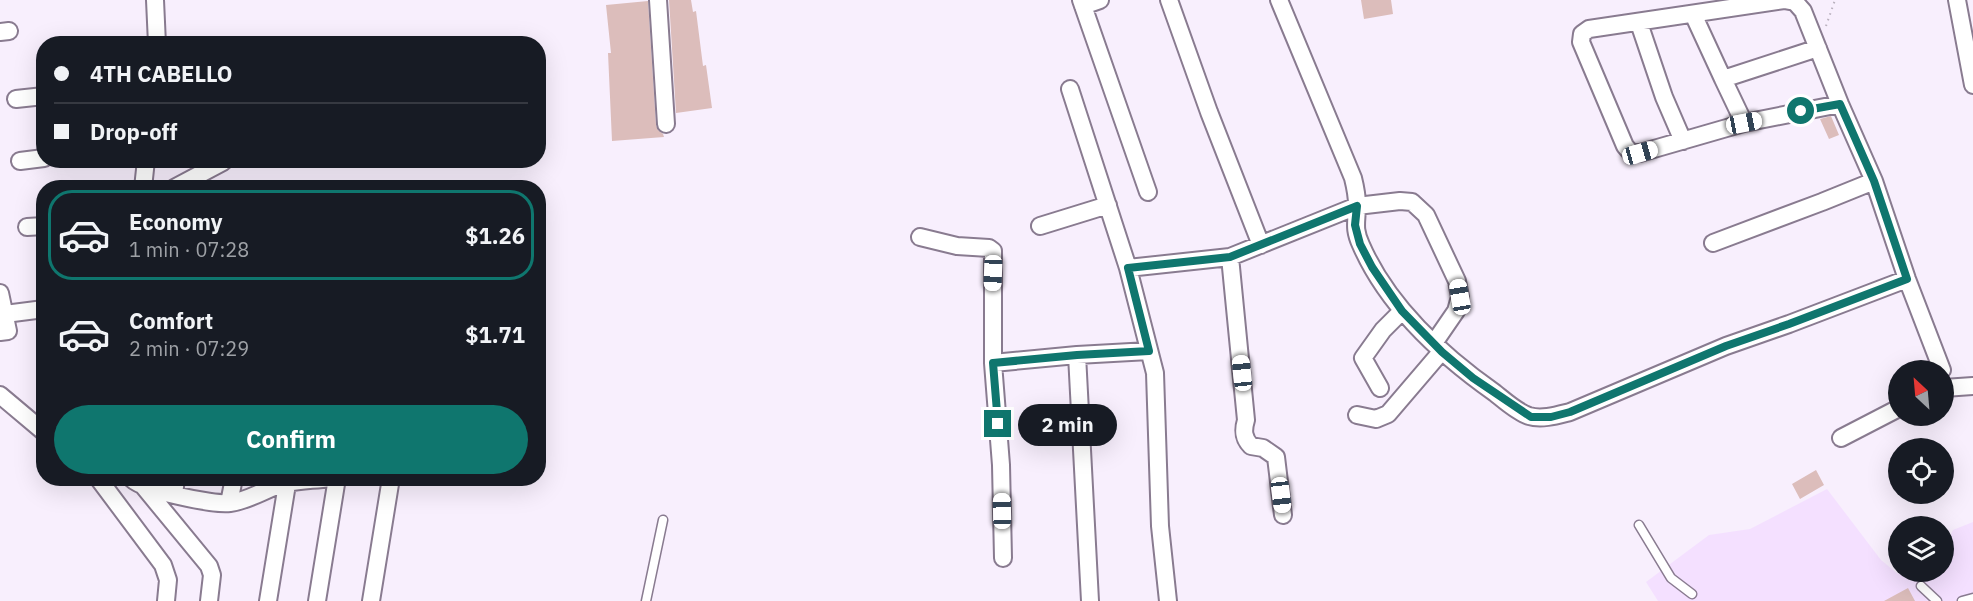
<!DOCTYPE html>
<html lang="en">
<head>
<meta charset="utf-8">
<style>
  :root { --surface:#171b24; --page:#242831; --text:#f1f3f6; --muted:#9ea1a6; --line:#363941; --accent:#0f766e }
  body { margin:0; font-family:"IBM Plex Sans",sans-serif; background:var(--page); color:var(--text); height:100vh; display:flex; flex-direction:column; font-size:22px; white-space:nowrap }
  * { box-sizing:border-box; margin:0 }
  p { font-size:20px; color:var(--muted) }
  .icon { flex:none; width:33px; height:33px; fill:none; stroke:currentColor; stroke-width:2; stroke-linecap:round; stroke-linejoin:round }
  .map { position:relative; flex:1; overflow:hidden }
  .panel { position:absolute; left:36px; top:180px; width:510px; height:306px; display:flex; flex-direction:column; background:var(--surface); border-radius:24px; box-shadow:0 6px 24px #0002 }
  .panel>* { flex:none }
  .top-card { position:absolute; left:36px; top:36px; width:510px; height:132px; border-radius:24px; box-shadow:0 6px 24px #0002; display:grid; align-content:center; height:132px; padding:0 18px; background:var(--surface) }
  .needle { width:39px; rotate:334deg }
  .controls { position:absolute; left:1888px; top:360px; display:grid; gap:12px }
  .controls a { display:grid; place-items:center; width:66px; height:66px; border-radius:50%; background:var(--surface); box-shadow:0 6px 24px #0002; font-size:30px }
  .end { position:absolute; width:27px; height:27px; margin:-14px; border:8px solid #0f766e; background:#fff; box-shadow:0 0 0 3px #fff }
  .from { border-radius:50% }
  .bubble { position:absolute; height:42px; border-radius:21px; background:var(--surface); box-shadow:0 6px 24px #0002; font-size:20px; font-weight:700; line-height:42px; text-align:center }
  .car { position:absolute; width:18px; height:36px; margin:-18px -9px; border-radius:8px; box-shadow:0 0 4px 2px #0007; background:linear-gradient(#fff 24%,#345 0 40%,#fff 0 76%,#345 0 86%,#fff 0) }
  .top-card b { display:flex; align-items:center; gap:21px; height:57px; font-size:22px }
  .top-card b+b { border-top:2px solid var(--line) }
  .top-card i { width:15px; height:15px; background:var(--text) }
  ul { padding:10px 0 0; list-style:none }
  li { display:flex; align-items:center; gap:18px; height:90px; margin:0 12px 9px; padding:0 6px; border:3px solid transparent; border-radius:24px }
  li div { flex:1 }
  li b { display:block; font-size:22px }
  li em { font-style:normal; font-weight:700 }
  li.active { border-color:var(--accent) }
  li>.icon { width:54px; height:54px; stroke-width:1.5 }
  .action { display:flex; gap:12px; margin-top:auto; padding:12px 18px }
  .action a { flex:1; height:69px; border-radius:36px; background:var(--accent); color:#fff; font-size:24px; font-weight:700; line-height:69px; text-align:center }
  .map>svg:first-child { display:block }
  .built { fill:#f4e0ff }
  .building { fill:#dcbdbb }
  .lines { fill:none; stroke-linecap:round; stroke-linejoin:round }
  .lane-casing { stroke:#897b90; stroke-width:11 }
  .street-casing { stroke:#897b90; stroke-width:20 }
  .path { stroke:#b9b1bd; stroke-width:2; stroke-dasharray:1.5 4.5; stroke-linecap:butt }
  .lane { stroke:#fff; stroke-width:8 }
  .street { stroke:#fff; stroke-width:16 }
  .route { stroke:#0f766e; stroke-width:8 }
</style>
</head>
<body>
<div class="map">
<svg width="1973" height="601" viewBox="0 0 1973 601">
  <rect width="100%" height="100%" fill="#f8effd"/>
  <path class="built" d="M1827 489 1881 560 1898 574 1903 572H1944V548L1953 530 1973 522V601H1658L1646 582 1709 535 1750 529Z"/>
  <path class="building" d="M669 0H691L693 12 696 11 703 66 706 65 712 108 676 113Z
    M1361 0H1391L1393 14 1364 19Z
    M648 1 656 125 658 130 663 134 664 137 612 141 608 53H611L606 5Z
    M1831 116 1839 135 1829 139 1820 119Z
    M1816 470 1824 485 1800 499 1792 484Z
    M1908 588 1915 601H1884Z"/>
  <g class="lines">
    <g class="lane-casing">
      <path id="lane" d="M1639 525 1671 578 1692 594
        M1921 586 1937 601
        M646 601 663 520
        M1962 601 1973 598"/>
    </g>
    <g class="street-casing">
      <path id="street" d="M155 0 157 44
        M658 0 666 124
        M1081 0 1148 192
        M1169 0 1209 112 1261 245
        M1279 0 1353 178C1355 186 1357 196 1357 205 1357 222 1353 228 1361 245 1388 307 1441 355 1495 393 1505 401 1517 412 1529 416 1542 420 1558 415 1570 412L1726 346 1789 324 1907 279
        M1957 0 1973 85
        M1083 6 1100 0
        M1693 14 1723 79
        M1639 23 1664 97 1683 141
        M0 32 9 31
        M1070 89 1128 268 1155 373 1160 526 1168 601
        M16 99 44 96
        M1840 104 1744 123 1640 153H1631L1625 146 1581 42 1582 34 1589 29 1784 0 1795 2 1803 11 1840 104 1874 181 1907 279 1942 370
        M1744 123 1723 79 1818 48
        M20 161 44 158
        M143 188 146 160
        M174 188 223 162
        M1040 226 1108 205
        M27 227 44 226
        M920 237 957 246 989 248 993 251V363L1001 465 1003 558
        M1713 243 1822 202 1874 181
        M1230 257 1246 420C1243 430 1243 438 1251 446L1263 448 1276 457 1283 515
        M1128 268 1230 257 1357 206 1400 201 1412 202 1426 215 1457 281 1460 297 1456 311 1434 343
        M0 293 8 331 0 332
        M5 314 44 309
        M1077 355 1090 601
        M993 363 1077 355 1149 351
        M1380 388 1363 358 1383 330 1402 311
        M1944 388 1973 386
        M0 395 44 432
        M1357 415 1376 419 1388 414 1441 352
        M1841 438 1899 408
        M98 478 163 565 168 580 166 601
        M131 478C139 490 214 505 230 503 249 501 268 487 287 483 301 480 316 480 329 478
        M144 487 209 566 212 575 209 601
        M174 495 176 478
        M229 503 234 478
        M268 601 288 478
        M317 601 337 478
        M371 601 391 478"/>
    </g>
    <path class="path" d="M1826 26 1835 0"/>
    <use href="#lane" class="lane"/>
    <use href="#street" class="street"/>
  </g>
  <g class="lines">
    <path class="route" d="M998 424 993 363 1077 355 1149 351 1128 268 1230 257 1357 206 1355 225 1360 244 1372 267 1402 311 1442 352 1473 378 1531 417H1551L1570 412 1726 346 1789 324 1907 279 1874 181 1840 104 1801 111"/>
  </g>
</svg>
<div class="controls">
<a><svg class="needle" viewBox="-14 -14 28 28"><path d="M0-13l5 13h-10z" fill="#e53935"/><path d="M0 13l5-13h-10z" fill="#9ea1a6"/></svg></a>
<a><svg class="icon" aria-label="locate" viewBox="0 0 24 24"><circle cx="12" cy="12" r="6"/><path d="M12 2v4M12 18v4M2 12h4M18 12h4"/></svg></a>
<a><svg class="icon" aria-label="layers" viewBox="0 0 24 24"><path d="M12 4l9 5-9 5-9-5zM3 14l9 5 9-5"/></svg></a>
</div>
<i class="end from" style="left:1801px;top:111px"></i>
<i class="end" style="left:998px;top:424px"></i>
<div class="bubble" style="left:1018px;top:404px;width:99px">2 min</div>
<i class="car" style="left:1744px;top:123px;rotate:79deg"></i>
<i class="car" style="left:1640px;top:153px;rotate:74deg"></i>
<i class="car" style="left:993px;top:273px;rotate:182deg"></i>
<i class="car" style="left:1460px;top:297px;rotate:350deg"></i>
<i class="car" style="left:1242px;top:373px;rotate:354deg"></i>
<i class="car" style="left:1281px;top:495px;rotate:173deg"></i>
<i class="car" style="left:1002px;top:511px;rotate:359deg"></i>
<div class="top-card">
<b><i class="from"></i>4TH CABELLO</b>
<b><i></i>Drop-off</b>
</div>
<section class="panel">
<ul>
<li class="active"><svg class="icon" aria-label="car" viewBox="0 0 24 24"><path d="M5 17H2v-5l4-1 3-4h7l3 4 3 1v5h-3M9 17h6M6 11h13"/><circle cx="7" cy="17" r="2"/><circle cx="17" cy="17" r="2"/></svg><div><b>Economy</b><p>1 min · 07:28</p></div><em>$1.26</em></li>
<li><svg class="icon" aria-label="car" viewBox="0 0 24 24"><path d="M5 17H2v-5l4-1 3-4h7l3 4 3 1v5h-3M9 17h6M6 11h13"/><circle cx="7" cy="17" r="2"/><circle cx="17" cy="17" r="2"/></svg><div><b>Comfort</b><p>2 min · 07:29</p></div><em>$1.71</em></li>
</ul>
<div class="action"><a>Confirm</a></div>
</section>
</div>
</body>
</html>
